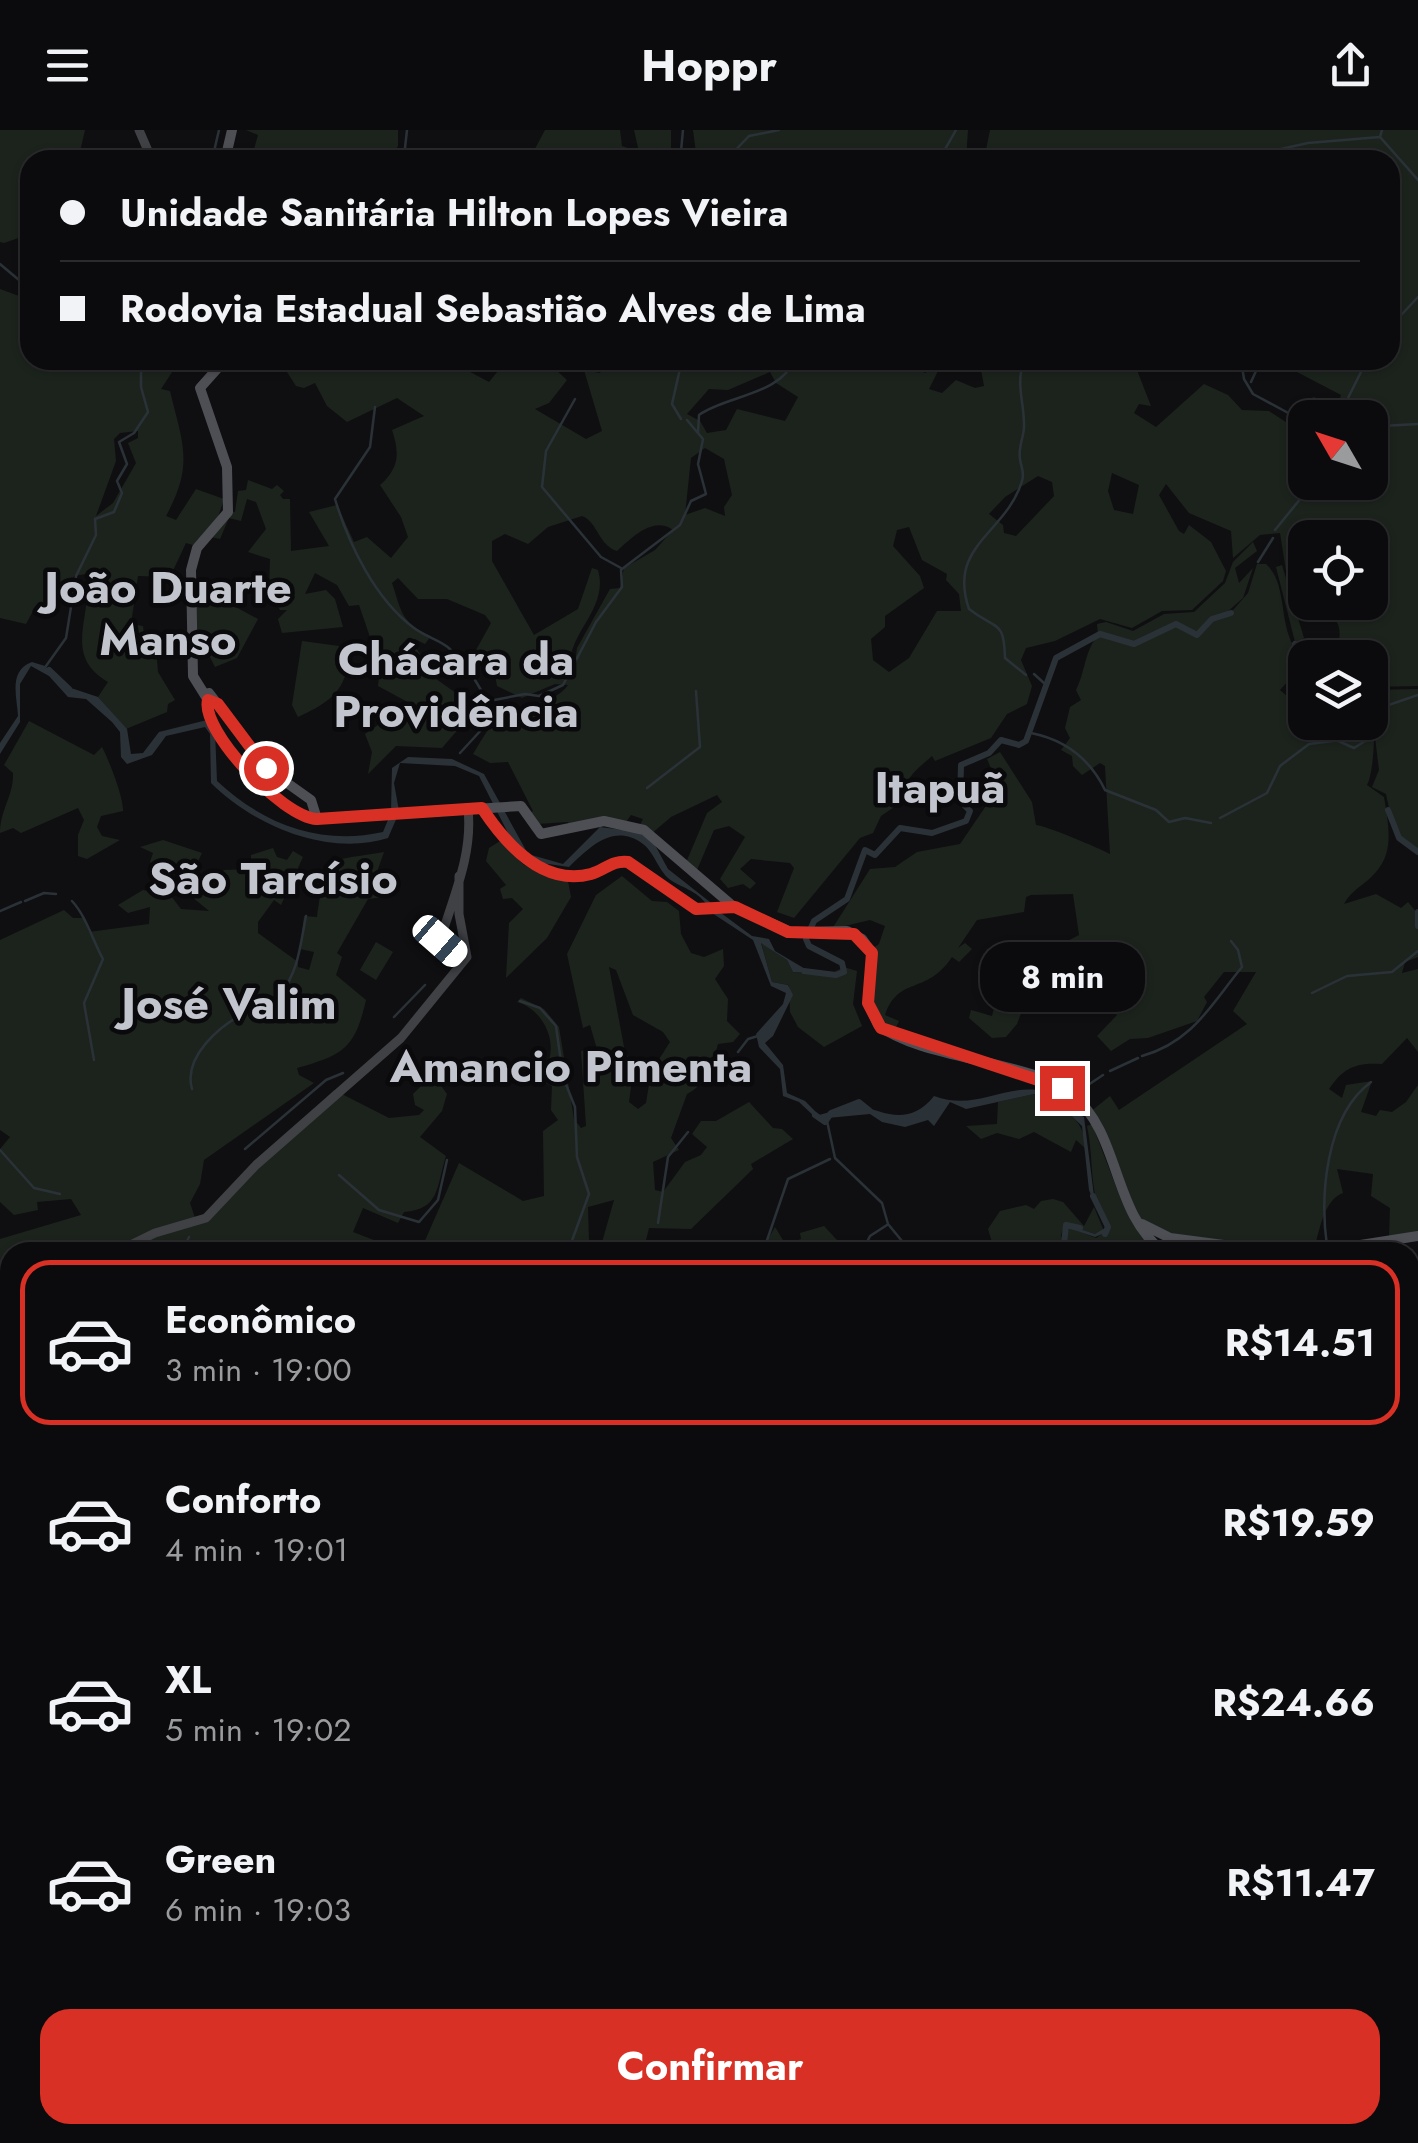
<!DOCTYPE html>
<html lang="pt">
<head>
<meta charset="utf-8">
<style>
  :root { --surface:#0b0b0d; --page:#19191b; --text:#f1f3f6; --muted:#9a9b9d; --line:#2b2b2e; --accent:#d93025 }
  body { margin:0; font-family:Jost,sans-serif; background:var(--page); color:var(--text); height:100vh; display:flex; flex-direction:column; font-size:38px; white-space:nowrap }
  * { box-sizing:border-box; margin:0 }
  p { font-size:32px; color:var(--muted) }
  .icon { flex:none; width:55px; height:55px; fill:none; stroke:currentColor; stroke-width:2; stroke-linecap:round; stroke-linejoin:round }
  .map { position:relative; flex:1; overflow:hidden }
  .drawer { position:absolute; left:0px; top:1112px; width:1420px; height:902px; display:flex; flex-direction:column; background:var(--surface); border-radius:30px 30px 0 0; box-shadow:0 2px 8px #0004,0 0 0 2px var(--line) }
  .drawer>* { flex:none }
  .banner { position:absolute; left:20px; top:20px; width:1380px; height:220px; border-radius:30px; box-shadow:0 2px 8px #0004,0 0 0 2px var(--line); display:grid; align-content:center; height:220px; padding:0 40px; background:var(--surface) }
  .needle { width:65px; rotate:309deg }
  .controls { position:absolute; left:1288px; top:270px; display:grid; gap:20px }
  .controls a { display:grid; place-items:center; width:100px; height:100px; border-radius:20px; background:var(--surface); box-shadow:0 2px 8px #0004,0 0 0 2px var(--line); font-size:50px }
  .end { position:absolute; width:45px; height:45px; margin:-22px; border:12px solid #d93025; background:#fff; box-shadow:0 0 0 5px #fff }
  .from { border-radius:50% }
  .bubble { position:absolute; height:70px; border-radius:30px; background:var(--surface); box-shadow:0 2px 8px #0004,0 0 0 2px var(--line); font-size:32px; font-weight:700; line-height:70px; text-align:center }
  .car { position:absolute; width:30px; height:60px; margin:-30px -15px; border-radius:12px; box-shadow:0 0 8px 2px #0007; background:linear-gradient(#fff 24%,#345 0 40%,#fff 0 76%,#345 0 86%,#fff 0) }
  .banner b { display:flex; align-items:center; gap:35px; height:95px; font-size:38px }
  .banner b+b { border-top:2px solid var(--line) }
  .banner i { width:25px; height:25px; background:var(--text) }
  ul { padding:18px 0 0; list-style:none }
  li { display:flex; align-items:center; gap:30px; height:165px; margin:0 20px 15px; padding:0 20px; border:5px solid transparent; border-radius:30px }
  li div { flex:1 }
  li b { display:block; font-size:38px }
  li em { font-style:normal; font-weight:700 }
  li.selected { border-color:var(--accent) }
  li>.icon { width:90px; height:90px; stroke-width:1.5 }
  .cta { display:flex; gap:20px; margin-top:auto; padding:20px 40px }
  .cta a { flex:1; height:115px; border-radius:30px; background:var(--accent); color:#fff; font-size:40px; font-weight:700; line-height:115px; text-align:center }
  header { display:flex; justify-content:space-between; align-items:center; height:130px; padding:0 40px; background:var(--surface); font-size:45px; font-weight:700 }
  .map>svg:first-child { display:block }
  .green { fill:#1c231d; fill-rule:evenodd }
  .water { fill:#2a3238 }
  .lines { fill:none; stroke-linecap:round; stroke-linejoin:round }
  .stream { stroke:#2a3238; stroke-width:2.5 }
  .river { stroke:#2a3238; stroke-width:6 }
  .secondary { stroke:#3f4145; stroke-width:9 }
  .primary { stroke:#4d4f54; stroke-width:10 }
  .route { stroke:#d93025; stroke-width:12 }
  .labels { text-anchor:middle; stroke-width:9; stroke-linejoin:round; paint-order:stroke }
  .district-label { font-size:45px; font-weight:bold; fill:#c2c5cd; stroke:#0a0a0c }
</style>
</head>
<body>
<header><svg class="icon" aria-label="menu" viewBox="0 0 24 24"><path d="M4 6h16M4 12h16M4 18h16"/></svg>Hoppr<svg class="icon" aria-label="share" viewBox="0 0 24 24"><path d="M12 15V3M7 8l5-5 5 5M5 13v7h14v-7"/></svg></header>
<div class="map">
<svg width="1418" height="2013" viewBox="0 0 1418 2013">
  <rect width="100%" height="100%" fill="#0f0f11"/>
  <path class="green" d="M0 0H85L78 30H30V104L4 113 0 112Z
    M246 0H398V16L389 30H251L258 5Z
    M545 0H620L622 16 639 22 634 0H671V30H529Z
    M693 0H968L966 30H697Z
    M990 0H1418V556L1370 557V528L1343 527 1324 516 1339 510C1344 486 1321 474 1299 477L1286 441 1280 403 1260 405 1233 428 1231 401 1189 383 1166 354 1159 365 1179 401 1184 404 1189 395 1211 412 1226 441 1223 451 1192 480 1162 481 1132 498 1100 489 1055 511 1026 518 1021 530 1032 556 1027 574 1007 584 991 608 935 631 932 626C912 643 904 651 897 675L881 686 873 703 860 708 794 788 777 782 794 738 790 733 751 729 740 739 756 753 750 759 743 754 728 758 720 749 745 707 729 696 714 700 697 740 685 735 707 683 722 672 717 665 671 687 651 704 639 697 643 689 631 685 626 692 570 697 568 692 537 694 526 685 533 681 508 632 490 633 473 624C480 613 487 599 497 590 517 573 554 576 568 555L555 554 522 568 497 556 494 539 476 520 491 493 485 485 447 469H418L398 448 392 453C401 479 400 493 431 506L425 514 415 509 412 512 424 530 419 537 456 563 467 589 442 618 396 616 368 644 372 622 365 604 395 583 422 592 428 583 378 556 380 536 359 475 349 476 337 455 315 443 305 464 326 460 335 469 343 497 282 503 278 489 287 480H280L269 461 270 429 248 422 266 399 256 372 247 369 241 391 229 388 220 409 206 406 228 381 235 382 238 361 246 360 248 350 272 359 277 355 284 361 280 365 283 369H290L291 421 329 416 309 382 337 375 354 412 367 407 391 428 408 407 401 387 380 355C399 338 400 324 392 300L424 286 397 268 347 292 327 276 315 253 304 258 296 256 285 239 290 230H448L489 252 502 236 513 238 520 230H531V240H556L567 250 549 273 535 279 586 309 602 301 584 240 600 243 606 230H919L924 243 940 237 929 259 942 263 956 250 975 258 984 256 980 234 961 235 954 230H1133L1151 276 1139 274 1134 283 1156 297 1204 254 1228 265 1242 280 1269 281 1289 294 1298 291 1313 267 1338 275 1341 265 1274 230H1390V30H984ZM770 242 776 253 798 267 785 291 737 279 726 300 707 303 700 291 687 284 709 259 728 260ZM1305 288H1370V352H1305ZM705 318 724 329 732 365 724 377 725 386 705 378 685 385 691 328ZM1112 343 1139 355 1133 384 1114 380 1108 361ZM1038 346 1052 352 1054 366 1016 406 1004 403 1003 395 989 384 1005 367ZM582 386C598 392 598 415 617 421 630 410 652 385 673 400L655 420 624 438 620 458 610 459 577 518 575 533 570 535C569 502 609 478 598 440L592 438 578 479 534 505 492 431V411L505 404 528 414 548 397ZM909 397 922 430 947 444 946 450 959 464 961 481H937L909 528 889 542 873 530 871 509 885 497V486L924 458 920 446 893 416 897 400ZM1305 408H1370V472H1305Z
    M30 158V185L23 197 30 206V230H156L155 239 178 233 161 259 170 261C183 315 194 334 166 386L176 390 196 359 224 369 217 390 193 415 186 413 170 447 138 446 131 494 143 496 144 505 155 506 158 542 175 570 168 574 167 582 126 599 98 567 108 552C61 525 94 486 86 444L74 446 68 466 46 469 40 479 33 481 26 494 0 488V159L19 166ZM138 301V308L128 313 136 333 113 373 96 386 116 331 114 309 120 303Z
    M1253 412 1257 421 1235 438 1239 453 1253 438 1243 468 1226 483 1227 487 1248 463 1257 434H1266C1287 453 1279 490 1293 515L1286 534 1290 549 1280 560 1288 567 1294 561 1305 568V592H1370V577C1377 587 1374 643 1367 655L1384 667C1388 693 1395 721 1376 742 1365 755 1352 759 1344 774L1376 764 1401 778 1408 772 1418 784V827L1405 832 1402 843 1418 839V922L1407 908 1382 934C1356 932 1343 938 1329 959L1342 968 1346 955 1372 951 1361 982 1376 986 1380 980 1392 982 1406 972 1418 955V1103L1389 1108 1390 1078 1371 1066 1373 1044 1337 1039 1343 1063C1324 1069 1319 1102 1314 1120L1167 1105 1140 1091 1090 982 1110 966 1119 980 1247 894 1233 881 1256 842H1224L1204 867 1207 872 1197 891 1148 908 1130 909 1111 921 1097 906 1117 885 1080 851 1094 841 1088 817 1065 838 1054 825 1056 817 1079 805 1073 764 1031 765 1026 767 1024 782 977 790 958 818 965 813 972 819 959 832 952 827C926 866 899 845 885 885L899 891 894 901 871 887 872 819 879 814 885 796 870 790 832 799 870 739 895 737 917 722 960 714 990 670 985 658 993 643 987 629 1000 622 1032 672 1036 695C1044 695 1099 718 1110 724L1105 636 1100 633 1082 645 1073 636 1072 626 1061 620 1070 608 1065 598 1070 577 1081 570 1076 560C1085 543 1085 519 1098 506L1097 494 1106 492 1133 501 1164 484 1194 482 1225 453 1233 432Z
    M1282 435 1304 508 1295 512 1276 437Z
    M232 466V475L258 489 237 528 215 537 209 525 208 503 196 504V468Z
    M302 511 339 516 347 538C342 566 321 576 298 587L292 575Z
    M1418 559V721C1395 708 1391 688 1386 664L1372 657 1379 640 1375 607 1381 599 1370 560Z
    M29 591 94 625 102 617C109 630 124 669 123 681L101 686 97 697 102 706 120 710 87 729 78 726V705L84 690 78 678 21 703 13 698 0 703C0 680 14 665 13 643L4 635Z
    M163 710 202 723 193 742 209 752 224 740 251 739V725L273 718 277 727 287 730 293 721 303 727 281 775 274 770 258 792V803L298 832V837L309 840 314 822 300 819 304 786 317 787C327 722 321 733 384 722L377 742 383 767 368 769 337 823 342 827 336 845 366 870C355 918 344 925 297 938L299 945 314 953 204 1030 200 1054 190 1073 196 1091 334 960 389 988 419 985 424 980 415 975 413 964 423 954 439 953 447 964 442 981 420 1007 446 1026C436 1058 440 1079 404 1082L398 1093 363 1078 353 1102 397 1119 393 1122H10V1263L0 1265V1109L81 1085 71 1069 37 1072 38 1080 14 1085 0 1072V1019L10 1007 0 1000V810L64 780 73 788H85L89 802 149 794 150 777 128 783 118 775 143 760 171 766 181 779 209 781 150 732 153 723 140 717Z
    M500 711 524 735 567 746 571 767 547 808 506 848 509 793 523 779 512 768 503 769 500 759 506 755 486 731 489 718Z
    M622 746 652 771 667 772 679 781 681 804 691 823 704 827 723 819 724 836 715 849 728 869 727 891 740 904 733 912 718 914C713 932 705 956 687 964L671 1008 679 1020 653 1032 655 1060 663 1062 685 1032 701 1025 707 1017 692 1004 701 991H716L749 972 773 998 782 999 793 1009 751 1034 753 1039 691 1099 649 1098 643 1122H616L601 1116 614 1070 588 1077 589 1112 584 1122H420L459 1033 523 1071 544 1066 543 1001 558 990 551 980 552 956 536 949C564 927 549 881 517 872L521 868 544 879 559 897 574 989 581 998 586 996 581 921 597 919 590 895 583 898 567 824 596 765ZM609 837 616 840 633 885 663 902 670 912 651 942 646 973 638 979 629 972 634 935 625 922Z
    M376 812 393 822 376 850 360 840Z
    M761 812 787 830 793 842 828 845 844 837 857 841 853 874 862 896 824 917 798 897 790 882 789 855 772 852Z
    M1016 866 1026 870 1017 894 1006 907 992 908 969 888 971 880 992 886 996 870Z
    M1034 964C1061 979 1084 984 1086 1019L1076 1010 1071 1022 1034 1002 1019 1009 997 1003 981 1009 966 996 997 994 998 972Z
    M1092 994 1117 1059 1161 1122H1069L1065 1101 1070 1098 1096 1108 1109 1099C1087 1064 1095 1033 1087 996Z
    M1053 1069 1063 1072 1084 1096 1094 1077 1104 1101 1095 1104 1065 1094 1061 1105 1065 1122H995L988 1099 1000 1081 1026 1075 1034 1079 1041 1071Z
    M824 1096 837 1110 825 1122H761L775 1097 786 1115 801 1109 800 1103Z
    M1418 1143V1701L1410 1679V1149Z
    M0 1410 10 1421V1681L0 1666Z
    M1410 1706 1418 1715V1899L1410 1893Z
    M0 1895 10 1897V2005H14L8 2013H0Z
    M1410 1989 1416 2013H1339V2005H1410Z
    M44 2005H163L158 2013H36Z
    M177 2005H268L270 2013H174Z
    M325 2005H352L357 2011 363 2005H547L540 2013H330Z
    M730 2005H1267L1258 2013H733Z"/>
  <path class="water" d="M32 532 45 536 68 557 98 567 127 599 131 624 143 623 159 602 207 590 215 601 217 651C263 694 320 716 383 702L390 685H398L388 708C328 727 254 696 211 653L210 604 205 597 166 606 152 625 127 634 121 627 120 602 112 592 86 569 68 567 49 546 31 536 20 554V592L0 624V613L18 586C17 566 8 541 32 532Z
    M408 627 452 629 484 644 528 724 563 734 600 697 639 702 655 715 668 739 715 776 708 777C700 762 683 758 672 751 659 743 655 723 643 714 613 692 589 718 569 737L535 732 512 711 479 646 455 636 400 633 394 653 399 681H391L392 638Z
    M717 780 752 806 769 809 775 821 812 843 793 842 787 830 761 813 772 852 788 855 793 865 773 906 765 913 783 935 787 963 805 971 819 985 859 974C886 985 911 995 934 966 974 981 999 956 1037 960 1057 962 1068 980 1084 987L1095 1074 1107 1102 1095 1107 1068 1098 1064 1111 1069 1122 1063 1119 1065 1094 1095 1104 1105 1098 1089 1060 1082 996 1056 971 1034 964 966 979 950 972 934 996 928 990 905 997 882 992 870 984 817 989 799 972 783 966 780 939 759 917 756 904 783 874 786 863 771 856 753 810 709 781Z"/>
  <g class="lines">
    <path class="stream" d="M407 0 405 18 411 30
      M1382 0 1380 7 1418 50
      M1272 21 1308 13 1380 7
      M166 22 169 26 190 23 195 30
      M212 30 219 0
      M676 30 681 21 683 0
      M726 30 749 6 779 0
      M939 30 956 0
      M0 134 19 150 30 145
      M1390 197 1418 167
      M1024 230C1015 255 1025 274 1024 298 1023 309 1018 319 1020 329 1021 338 1025 342 1022 351 1006 404 947 415 969 479 997 501 1004 489 1005 528L1026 545
      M1241 230 1244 249 1253 264 1305 292
      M143 238H160
      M1251 252 1261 230
      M575 269 546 321 542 357 601 427 621 438
      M375 277 370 317 335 369C349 415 375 469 414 498 431 511 453 511 460 536L475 535 476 546
      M1343 278 1367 230
      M1347 283 1368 288
      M1339 288 1341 280
      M681 289 672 274 682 230
      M1370 289 1382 296 1418 294
      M687 290 697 302
      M1275 400 1314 352
      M1258 432 1273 408
      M622 439 680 395 691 371 706 364 698 334 703 309 698 303 699 285C725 266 781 265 794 230
      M46 536 66 508 76 446 96 405 95 389 114 382 122 363 117 351 127 334 119 312 134 303 148 282 141 257V230
      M1034 544 1045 554
      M475 550 487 570
      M489 571 525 564 539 566 563 555 596 492 622 457 621 440
      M1377 579 1418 565
      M1031 603C1066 610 1090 629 1105 660L1156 680 1169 692 1185 688 1211 693
      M1336 610 1354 618 1370 608
      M460 623 483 598 488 572
      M647 658 700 617 696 561
      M1220 688 1267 663 1280 636 1309 614 1333 611
      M25 771 44 763 56 764
      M72 771C86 786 93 811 103 829L84 873 94 930
      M0 781 21 772
      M1312 863 1347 846 1392 842 1418 821
      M520 871 540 878 556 896 563 947 575 977 577 1027 589 1064 570 1116 576 1122
      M394 887 425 855
      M738 922 748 909 758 906
      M1142 926C1193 912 1212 873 1242 837L1238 820 1231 811
      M1110 941 1138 928
      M711 950 728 937
      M192 959C183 927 219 896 245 883 257 877 272 876 280 865 299 840 300 816 306 786
      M1076 963 1103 945
      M827 991 835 1028 882 1073 888 1094 911 1122
      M245 1019 326 950 343 943
      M0 1020 34 1058 60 1064
      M339 1045 379 1080 419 1092 438 1070 447 1030
      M658 1093 668 1027 688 1002
      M1327 1116C1320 1067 1325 986 1371 952
      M182 1122 189 1107
      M260 1122 269 1116
      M763 1122 788 1049 830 1029
      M862 1122 870 1106 887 1095
      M1184 1122H1193
      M1410 1220 1418 1221
      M0 1240 10 1237
      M0 1289 10 1305
      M1410 1392 1417 1394
      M1410 1485 1418 1483
      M0 1551 10 1545
      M1410 1614 1418 1608
      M0 1749 10 1754
      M0 1901 10 1900
      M0 1982 10 1976
      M350 2005 351 2013
      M688 2005 691 2013
      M750 2005 753 2013
      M806 2005 815 2013
      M992 2005 1000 2013
      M1032 2011 1033 2005
      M19 2013 37 2005
      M91 2013 93 2005
      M540 2013 545 2005
      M947 2013 959 2005
      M1156 2013 1159 2005"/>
    <path class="river" d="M1295 514 1314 528
      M49 540 69 559
      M1388 680 1399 708 1418 722
      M1418 782V796
      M804 841 836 845 844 842 842 833 809 816 806 809 814 791 847 769 865 720 875 725 900 698 932 703 966 691 970 681 960 671 961 635 989 623 1001 610 1019 615 1026 611 1056 528 1100 504 1134 514 1176 494 1197 505 1212 489 1231 483
      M815 985 825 992 831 983 859 972 869 980
      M1093 1066 1108 1097 1105 1104
      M1069 1122 1064 1114 1066 1095 1080 1098
      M1413 1929 1418 1950
      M1418 1961V1985"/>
    <path class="secondary" d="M139 0 152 30
      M463 832 440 811C453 767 473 725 468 679
      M116 1122 155 1103 206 1088 256 1035 401 908 467 827 459 784V746
      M0 1218 10 1216
      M1410 1678 1416 1690 1410 1703
      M1410 1895 1418 1901"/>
    <path class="primary" d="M225 30 232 0
      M209 563 266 638 311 670 317 689
      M208 570C200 600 282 687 317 689L521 676 541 704 604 691 644 700 734 777
      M208 570 193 546 191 440 197 418 228 382 227 337 200 258 225 230
      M481 678C505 713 541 757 591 744 605 741 612 730 628 732L696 779 735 777 791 802 847 801 862 809 872 823 868 873 878 895C923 930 1032 930 1073 965 1121 1005 1112 1084 1164 1122
      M1142 1094 1170 1108 1277 1122
      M1316 1122 1418 1106"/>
  </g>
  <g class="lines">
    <path class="route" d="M266 638 218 574 208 570C200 600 282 687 317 689L482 678C505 713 542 757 591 744 605 740 612 730 628 732L696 779 735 777 788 802 854 804 872 823 868 873 881 898 1062 958"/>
  </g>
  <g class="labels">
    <g class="district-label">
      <text x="168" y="473">João Duarte<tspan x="168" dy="52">Manso</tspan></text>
      <text x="456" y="545">Chácara da<tspan x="456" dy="52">Providência</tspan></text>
      <text x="940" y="673">Itapuã</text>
      <text x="273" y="764">São Tarcísio</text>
      <text x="229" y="889">José Valim</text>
      <text x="571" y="952">Amancio Pimenta</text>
    </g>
  </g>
</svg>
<div class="controls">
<a><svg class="needle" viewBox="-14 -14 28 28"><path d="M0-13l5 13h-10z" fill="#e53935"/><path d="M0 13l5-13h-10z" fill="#9a9b9d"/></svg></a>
<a><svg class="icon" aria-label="locate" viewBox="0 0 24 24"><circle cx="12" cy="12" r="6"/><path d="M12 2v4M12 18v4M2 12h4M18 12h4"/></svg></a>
<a><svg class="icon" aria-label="layers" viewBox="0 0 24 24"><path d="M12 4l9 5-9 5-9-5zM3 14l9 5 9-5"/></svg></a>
</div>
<i class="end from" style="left:266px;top:638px"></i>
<i class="end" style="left:1062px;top:958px"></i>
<div class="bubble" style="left:980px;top:812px;width:165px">8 min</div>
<i class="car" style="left:440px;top:811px;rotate:131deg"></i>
<div class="banner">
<b><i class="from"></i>Unidade Sanitária Hilton Lopes Vieira</b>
<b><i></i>Rodovia Estadual Sebastião Alves de Lima</b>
</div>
<section class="drawer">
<ul>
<li class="selected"><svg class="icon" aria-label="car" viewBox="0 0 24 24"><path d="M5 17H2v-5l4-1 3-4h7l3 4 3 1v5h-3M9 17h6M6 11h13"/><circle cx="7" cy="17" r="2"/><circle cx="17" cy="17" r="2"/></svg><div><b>Econômico</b><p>3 min · 19:00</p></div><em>R$14.51</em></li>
<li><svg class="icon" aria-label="car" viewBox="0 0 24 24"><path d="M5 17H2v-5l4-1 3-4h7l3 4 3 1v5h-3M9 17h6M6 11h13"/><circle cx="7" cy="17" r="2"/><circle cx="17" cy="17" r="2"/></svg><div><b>Conforto</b><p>4 min · 19:01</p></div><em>R$19.59</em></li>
<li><svg class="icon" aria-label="car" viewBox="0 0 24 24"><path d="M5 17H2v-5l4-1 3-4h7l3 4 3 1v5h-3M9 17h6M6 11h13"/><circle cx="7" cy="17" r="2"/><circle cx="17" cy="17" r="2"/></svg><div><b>XL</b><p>5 min · 19:02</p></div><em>R$24.66</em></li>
<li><svg class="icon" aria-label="car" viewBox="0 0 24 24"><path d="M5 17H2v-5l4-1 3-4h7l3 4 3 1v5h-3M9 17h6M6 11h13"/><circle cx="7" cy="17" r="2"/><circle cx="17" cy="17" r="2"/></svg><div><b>Green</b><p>6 min · 19:03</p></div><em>R$11.47</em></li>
</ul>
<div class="cta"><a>Confirmar</a></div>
</section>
</div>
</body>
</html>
